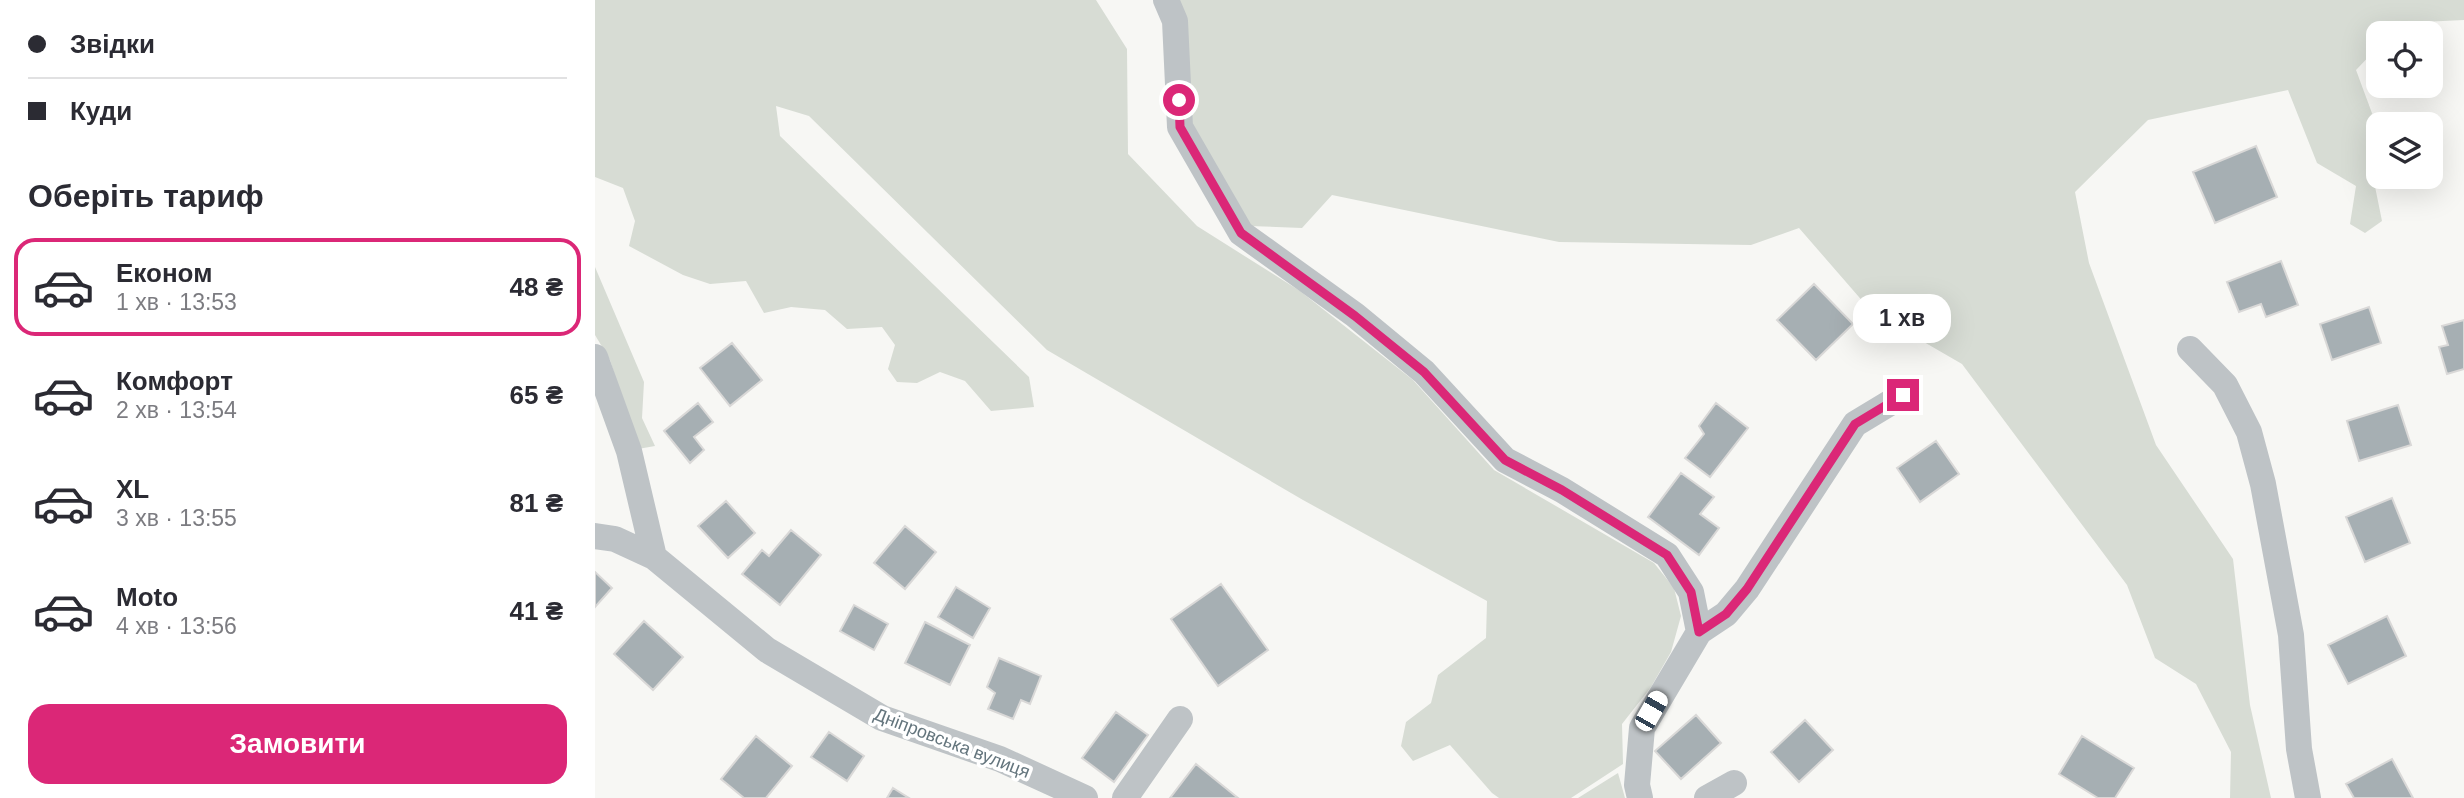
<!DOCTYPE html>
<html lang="uk">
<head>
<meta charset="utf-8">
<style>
  :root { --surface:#fff; --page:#f7f7f7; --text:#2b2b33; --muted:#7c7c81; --line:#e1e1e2; --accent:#db2777 }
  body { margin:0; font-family:Helvetica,sans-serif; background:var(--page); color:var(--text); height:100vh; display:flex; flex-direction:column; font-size:26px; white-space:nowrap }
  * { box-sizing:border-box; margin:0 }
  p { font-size:23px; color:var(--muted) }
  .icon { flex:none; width:38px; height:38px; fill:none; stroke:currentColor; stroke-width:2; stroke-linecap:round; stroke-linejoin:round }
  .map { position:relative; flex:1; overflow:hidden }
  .side { display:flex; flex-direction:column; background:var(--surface); width:595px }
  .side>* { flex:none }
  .guide { display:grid; align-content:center; height:154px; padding:0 28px; background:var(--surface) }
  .fabs { position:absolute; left:1771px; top:21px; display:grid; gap:14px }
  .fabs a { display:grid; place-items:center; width:77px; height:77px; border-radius:14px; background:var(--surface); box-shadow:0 7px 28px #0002; font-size:35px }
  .end { position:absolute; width:32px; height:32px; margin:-16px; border:9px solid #db2777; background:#fff; box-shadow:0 0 0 4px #fff }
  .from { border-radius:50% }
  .bubble { position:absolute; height:49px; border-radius:21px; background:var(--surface); box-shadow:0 7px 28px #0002; font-size:23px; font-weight:800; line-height:49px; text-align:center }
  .car { position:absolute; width:21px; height:42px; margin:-21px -10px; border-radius:9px; box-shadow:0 0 5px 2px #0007; background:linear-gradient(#fff 24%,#345 0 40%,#fff 0 76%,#345 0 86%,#fff 0) }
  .guide b { display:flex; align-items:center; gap:24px; height:66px; font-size:26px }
  .guide b+b { border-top:2px solid var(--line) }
  .guide i { width:18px; height:18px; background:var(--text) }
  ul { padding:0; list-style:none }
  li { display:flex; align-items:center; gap:21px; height:98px; margin:0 14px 10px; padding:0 14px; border:4px solid transparent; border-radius:21px }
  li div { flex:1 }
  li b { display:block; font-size:26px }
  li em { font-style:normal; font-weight:800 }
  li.current { border-color:var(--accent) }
  li>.icon { width:63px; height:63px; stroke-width:1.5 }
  h2 { padding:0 28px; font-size:32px; line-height:84px }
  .button { display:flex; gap:14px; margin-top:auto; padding:14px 28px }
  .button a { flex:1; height:80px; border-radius:21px; background:var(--accent); color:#fff; font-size:28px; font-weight:800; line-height:80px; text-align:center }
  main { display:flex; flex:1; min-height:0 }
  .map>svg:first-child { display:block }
  .green { fill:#d7dcd4 }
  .building { fill:#a6afb3; stroke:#d9d8d7; stroke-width:2 }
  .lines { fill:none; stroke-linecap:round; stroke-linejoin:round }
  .minor { stroke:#bec3c6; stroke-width:26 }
  .route { stroke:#db2777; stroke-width:9 }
  .labels { text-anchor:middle; stroke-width:7; stroke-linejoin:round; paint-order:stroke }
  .street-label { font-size:18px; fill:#64757d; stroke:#fff }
</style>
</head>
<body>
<main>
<section class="side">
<div class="guide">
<b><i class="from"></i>Звідки</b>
<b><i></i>Куди</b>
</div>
<h2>Оберіть тариф</h2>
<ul>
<li class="current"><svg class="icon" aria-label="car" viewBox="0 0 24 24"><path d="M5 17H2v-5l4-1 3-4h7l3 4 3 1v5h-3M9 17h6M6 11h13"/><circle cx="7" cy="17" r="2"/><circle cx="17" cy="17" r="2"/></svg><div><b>Економ</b><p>1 хв · 13:53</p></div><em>48 ₴</em></li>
<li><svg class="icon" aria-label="car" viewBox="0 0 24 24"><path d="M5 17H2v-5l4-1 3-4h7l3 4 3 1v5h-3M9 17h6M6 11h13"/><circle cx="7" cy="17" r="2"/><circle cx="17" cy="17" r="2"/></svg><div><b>Комфорт</b><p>2 хв · 13:54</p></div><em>65 ₴</em></li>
<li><svg class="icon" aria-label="car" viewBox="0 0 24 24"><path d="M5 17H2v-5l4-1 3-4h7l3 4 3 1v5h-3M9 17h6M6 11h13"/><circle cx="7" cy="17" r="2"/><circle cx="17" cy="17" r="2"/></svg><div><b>XL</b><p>3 хв · 13:55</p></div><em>81 ₴</em></li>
<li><svg class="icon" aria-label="car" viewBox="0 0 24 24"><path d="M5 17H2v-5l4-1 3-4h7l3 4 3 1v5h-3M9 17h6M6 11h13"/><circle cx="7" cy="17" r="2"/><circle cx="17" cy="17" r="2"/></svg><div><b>Moto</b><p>4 хв · 13:56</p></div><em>41 ₴</em></li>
</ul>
<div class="button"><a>Замовити</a></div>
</section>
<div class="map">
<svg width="1869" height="798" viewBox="0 0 1869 798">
  <rect width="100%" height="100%" fill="#f7f7f4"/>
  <path class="green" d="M0 0H501L532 49 533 154 602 226 705 291 818 380 899 470 1059 563 1079 588 1086 616 1076 652 1056 687 1027 724 1028 764 976 798H904L897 793 855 745 818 761 806 746 811 722 836 703 843 675 891 638 892 601 708 500 452 350 214 116 181 106 185 136 434 377 439 407 396 411 370 381 345 372 322 383 302 382 293 369 300 345 287 327 252 329 230 310 196 307 169 313 151 281 115 284 88 275 34 246 40 221 28 188 0 177Z
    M584 0H1869V20L1806 23 1796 33H1783V47L1761 70 1781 124 1774 157 1787 221 1770 233 1755 224 1761 186 1722 163 1693 90 1553 120 1480 192 1494 263 1561 445 1638 559 1655 705 1676 798H1635L1636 752 1601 684 1560 658 1532 585 1367 364 1277 312 1204 228 1156 245 964 242 737 195 707 228 654 226 597 123Z
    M0 267 49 382 47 418 60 446 43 449 15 360 0 335Z
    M1023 773 1030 798H982H983Z"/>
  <path class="building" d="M1661 146 1682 197 1620 223 1598 172Z
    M1686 261 1703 305 1671 317 1666 304 1644 312 1632 282Z
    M1219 284 1258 324 1221 360 1182 320Z
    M1774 307 1786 343 1737 360 1725 324Z
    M1869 320V369L1852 374 1844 347 1853 345 1847 326Z
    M137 343 167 380 135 406 105 368Z
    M103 403 118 422 99 437 109 450 95 463 69 431Z
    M1121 403 1153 428 1115 477 1090 458 1109 434 1104 426Z
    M1803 405 1816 445 1764 461 1752 421Z
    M1341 441 1364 474 1325 502 1302 468Z
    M1086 473 1119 497 1105 514 1124 528 1104 555 1053 517Z
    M1797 498 1815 543 1770 562 1751 517Z
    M131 501 160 533 133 558 103 526Z
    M310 526 341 552 310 589 279 563Z
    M196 530 226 555 185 605 147 574 167 550 174 556Z
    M0 572 17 588 0 607Z
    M626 584 673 650 623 686 576 619Z
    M361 587 395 608 378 638 343 617Z
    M259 605 293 624 279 650 245 631Z
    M1792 616 1811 656 1753 684 1733 645Z
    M49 621 88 657 58 690 19 654Z
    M330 622 375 645 355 685 310 663Z
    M404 658 446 676 435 704 426 700 418 719 393 709 400 693 392 687Z
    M521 712 553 735 519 782 487 758Z
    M1101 715 1126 743 1086 779 1060 751Z
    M1210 720 1238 750 1204 782 1176 752Z
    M234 732 269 756 252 781 216 757Z
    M161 736 197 766 171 798H149L126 779Z
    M1487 736 1539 768 1520 798H1503L1464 774Z
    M1797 759 1818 798H1759L1751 784Z
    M601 764 643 798H575Z
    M298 788 314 798H292Z"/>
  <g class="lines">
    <path class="minor" d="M571 0 580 21 585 127 646 233 760 315 829 372 910 460 967 490 1072 555 1096 592 1104 632 1047 728 1042 785 1045 798
      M1595 349 1630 385 1654 432 1668 484 1696 635 1704 749 1713 798
      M0 357 34 451 59 557
      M0 536 20 539 59 557 172 650 287 718 405 759 490 798
      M1104 632 1131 614 1152 589 1260 424 1308 395
      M530 798 585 719
      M1112 798 1139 783"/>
  </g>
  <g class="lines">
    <path class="route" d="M584 100 585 127 646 233 760 316 829 372 910 460 967 490 1072 555 1096 592 1104 632 1131 614 1152 589 1260 424 1308 395"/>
  </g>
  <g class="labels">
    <g class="street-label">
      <text transform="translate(357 743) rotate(21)" y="6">Дніпровська вулиця</text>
    </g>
  </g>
</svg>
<div class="fabs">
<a><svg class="icon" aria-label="locate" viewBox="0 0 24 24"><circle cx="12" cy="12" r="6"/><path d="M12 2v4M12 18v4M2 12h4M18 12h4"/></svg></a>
<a><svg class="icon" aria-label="layers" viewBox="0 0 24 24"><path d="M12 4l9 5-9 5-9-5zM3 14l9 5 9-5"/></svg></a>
</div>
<i class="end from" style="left:584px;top:100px"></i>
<i class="end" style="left:1308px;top:395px"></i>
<div class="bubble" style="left:1258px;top:294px;width:98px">1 хв</div>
<i class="car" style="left:1056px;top:711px;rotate:30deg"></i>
</div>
</main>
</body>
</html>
